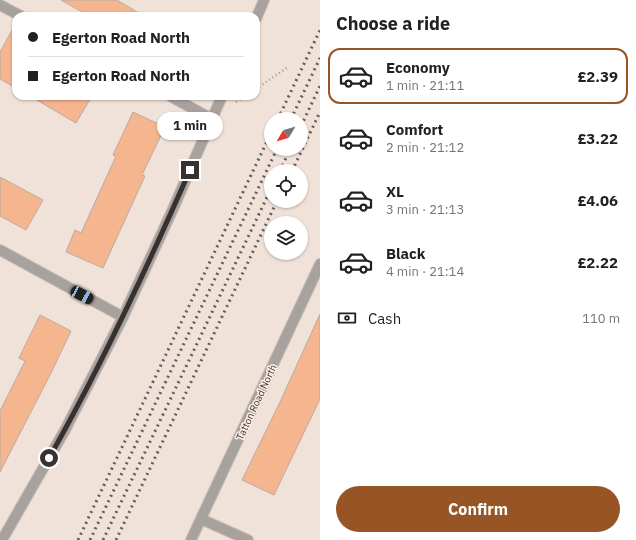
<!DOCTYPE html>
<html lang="en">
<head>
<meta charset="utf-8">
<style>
  :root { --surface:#fff; --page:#f6f6f6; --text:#202124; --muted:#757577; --line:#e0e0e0; --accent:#975424 }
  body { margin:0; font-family:"IBM Plex Sans",sans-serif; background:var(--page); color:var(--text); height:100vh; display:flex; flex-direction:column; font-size:15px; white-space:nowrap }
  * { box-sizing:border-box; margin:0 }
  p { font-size:13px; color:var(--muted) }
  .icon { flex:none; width:22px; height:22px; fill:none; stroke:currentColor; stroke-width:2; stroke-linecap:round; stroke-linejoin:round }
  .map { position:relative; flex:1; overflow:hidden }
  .details { display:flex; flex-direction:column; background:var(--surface); width:316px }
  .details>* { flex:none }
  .top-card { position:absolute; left:12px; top:12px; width:248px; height:88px; border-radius:12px; box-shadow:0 1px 3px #0004; display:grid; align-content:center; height:88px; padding:0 16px; background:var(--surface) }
  .needle { width:26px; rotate:232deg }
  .tools { position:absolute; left:264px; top:112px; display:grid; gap:8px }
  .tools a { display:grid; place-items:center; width:44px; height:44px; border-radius:50%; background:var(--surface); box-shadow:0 1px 3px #0004; font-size:20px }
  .end { position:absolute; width:18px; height:18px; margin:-9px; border:5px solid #37322f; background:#fff; box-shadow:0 0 0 2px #fff }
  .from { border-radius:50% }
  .bubble { position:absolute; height:28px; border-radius:14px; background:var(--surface); box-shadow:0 1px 3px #0004; font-size:13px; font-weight:700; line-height:28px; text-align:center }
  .car { position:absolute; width:12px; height:24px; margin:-12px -6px; border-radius:5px; box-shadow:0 0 3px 1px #0007; background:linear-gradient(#222 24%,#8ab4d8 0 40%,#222 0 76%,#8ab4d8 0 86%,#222 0) }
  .top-card b { display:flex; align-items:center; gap:14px; height:38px; font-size:15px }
  .top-card b+b { border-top:1px solid var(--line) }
  .top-card i { width:10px; height:10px; background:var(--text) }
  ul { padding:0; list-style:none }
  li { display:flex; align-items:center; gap:12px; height:56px; margin:0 8px 6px; padding:0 8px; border:2px solid transparent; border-radius:12px }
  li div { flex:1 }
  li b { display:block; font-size:15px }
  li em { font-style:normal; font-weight:700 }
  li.current { border-color:var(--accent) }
  li>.icon { width:36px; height:36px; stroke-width:1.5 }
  h2 { padding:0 16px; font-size:18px; line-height:48px }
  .pay { display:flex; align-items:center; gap:10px; height:44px; padding:0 16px; font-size:15px }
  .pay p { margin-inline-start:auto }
  .primary-button { display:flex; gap:8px; margin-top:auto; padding:8px 16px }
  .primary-button a { flex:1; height:46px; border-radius:24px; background:var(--accent); color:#fff; font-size:16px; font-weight:700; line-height:46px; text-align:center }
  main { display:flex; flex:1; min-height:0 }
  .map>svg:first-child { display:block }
  .building { fill:#f5b58e; stroke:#b9aba3 }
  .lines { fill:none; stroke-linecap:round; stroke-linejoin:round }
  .minor-casing { stroke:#cbbfb7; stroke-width:12 }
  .path { stroke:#a79c96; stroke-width:2.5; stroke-dasharray:1 3; stroke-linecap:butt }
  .minor { stroke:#a8a29f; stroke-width:10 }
  .rail { stroke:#655e5a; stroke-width:3; stroke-dasharray:2 4; stroke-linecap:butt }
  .route { stroke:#37322f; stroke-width:5 }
  .labels { text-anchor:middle; stroke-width:3; stroke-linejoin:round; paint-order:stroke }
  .street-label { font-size:10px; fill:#37322f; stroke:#fdefe6 }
</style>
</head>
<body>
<main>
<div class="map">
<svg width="320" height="540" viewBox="0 0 320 540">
  <rect width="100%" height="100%" fill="#f0e2d9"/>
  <path class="building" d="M61 0H117L144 16H89Z
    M16 23V88L0 79V52Z
    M30 96H92L76 123Z
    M133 112 165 127 142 175 145 176 103 268 66 252 75 230 81 233 116 156 113 155Z
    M0 177 43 200 26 230 0 216Z
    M320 314V399L274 495 242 480 280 402Z
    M40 315 71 331 51 373 0 472V411L25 361 19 358Z"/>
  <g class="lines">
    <g class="minor-casing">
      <path id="minor" d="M0 5 21 16
        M256 19 264 0
        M170 96 212 119
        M0 250 123 317
        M201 519 248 540
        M2 540 65 430 123 317 173 209 222 96
        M191 540 320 264"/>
    </g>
    <path class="path" d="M256 89 288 67
      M236 102 246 96"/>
    <use href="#minor" class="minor"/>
    <path class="rail" d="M278 119 320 30
      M291 119 320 58
      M301 126 320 86
      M280 171 290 149
      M292 171 320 112
      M78 540 271 133
      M90 540 277 149
      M103 540 271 189
      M116 540 277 201"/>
  </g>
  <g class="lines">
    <path class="route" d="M49 458C102 365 147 268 190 170"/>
  </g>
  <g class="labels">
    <g class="street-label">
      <text transform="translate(256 402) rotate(-65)" y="4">Tatton Road North</text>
    </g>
  </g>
</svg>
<div class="tools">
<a><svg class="needle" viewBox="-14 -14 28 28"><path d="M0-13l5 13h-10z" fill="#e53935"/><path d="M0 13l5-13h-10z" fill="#757577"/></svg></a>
<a><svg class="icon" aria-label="locate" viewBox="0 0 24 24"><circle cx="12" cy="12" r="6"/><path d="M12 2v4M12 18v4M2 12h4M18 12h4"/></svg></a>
<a><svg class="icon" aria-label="layers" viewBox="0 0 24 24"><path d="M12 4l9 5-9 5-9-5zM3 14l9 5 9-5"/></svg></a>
</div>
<i class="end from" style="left:49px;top:458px"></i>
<i class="end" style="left:190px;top:170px"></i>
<div class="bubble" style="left:157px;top:112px;width:66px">1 min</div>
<i class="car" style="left:82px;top:295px;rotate:118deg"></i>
<div class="top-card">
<b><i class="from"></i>Egerton Road North</b>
<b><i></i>Egerton Road North</b>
</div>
</div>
<section class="details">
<h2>Choose a ride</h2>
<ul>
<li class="current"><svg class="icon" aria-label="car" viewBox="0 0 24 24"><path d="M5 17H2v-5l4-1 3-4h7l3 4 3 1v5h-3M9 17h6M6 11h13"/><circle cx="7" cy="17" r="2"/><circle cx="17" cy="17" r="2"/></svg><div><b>Economy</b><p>1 min · 21:11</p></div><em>£2.39</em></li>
<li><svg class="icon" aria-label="car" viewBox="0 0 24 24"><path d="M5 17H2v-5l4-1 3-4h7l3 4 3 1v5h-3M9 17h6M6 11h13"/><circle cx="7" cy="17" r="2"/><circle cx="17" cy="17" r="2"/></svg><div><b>Comfort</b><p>2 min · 21:12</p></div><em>£3.22</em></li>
<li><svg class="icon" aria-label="car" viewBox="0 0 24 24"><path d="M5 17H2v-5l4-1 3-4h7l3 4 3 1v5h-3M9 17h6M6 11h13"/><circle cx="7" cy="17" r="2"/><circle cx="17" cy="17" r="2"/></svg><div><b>XL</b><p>3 min · 21:13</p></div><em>£4.06</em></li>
<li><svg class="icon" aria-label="car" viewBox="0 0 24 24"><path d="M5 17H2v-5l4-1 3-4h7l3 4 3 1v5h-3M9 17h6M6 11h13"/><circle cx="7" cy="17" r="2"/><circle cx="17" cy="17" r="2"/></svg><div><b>Black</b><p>4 min · 21:14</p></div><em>£2.22</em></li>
</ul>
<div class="pay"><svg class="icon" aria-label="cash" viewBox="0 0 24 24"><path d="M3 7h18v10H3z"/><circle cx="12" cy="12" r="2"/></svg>Cash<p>110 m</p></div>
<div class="primary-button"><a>Confirm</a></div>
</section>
</main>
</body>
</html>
